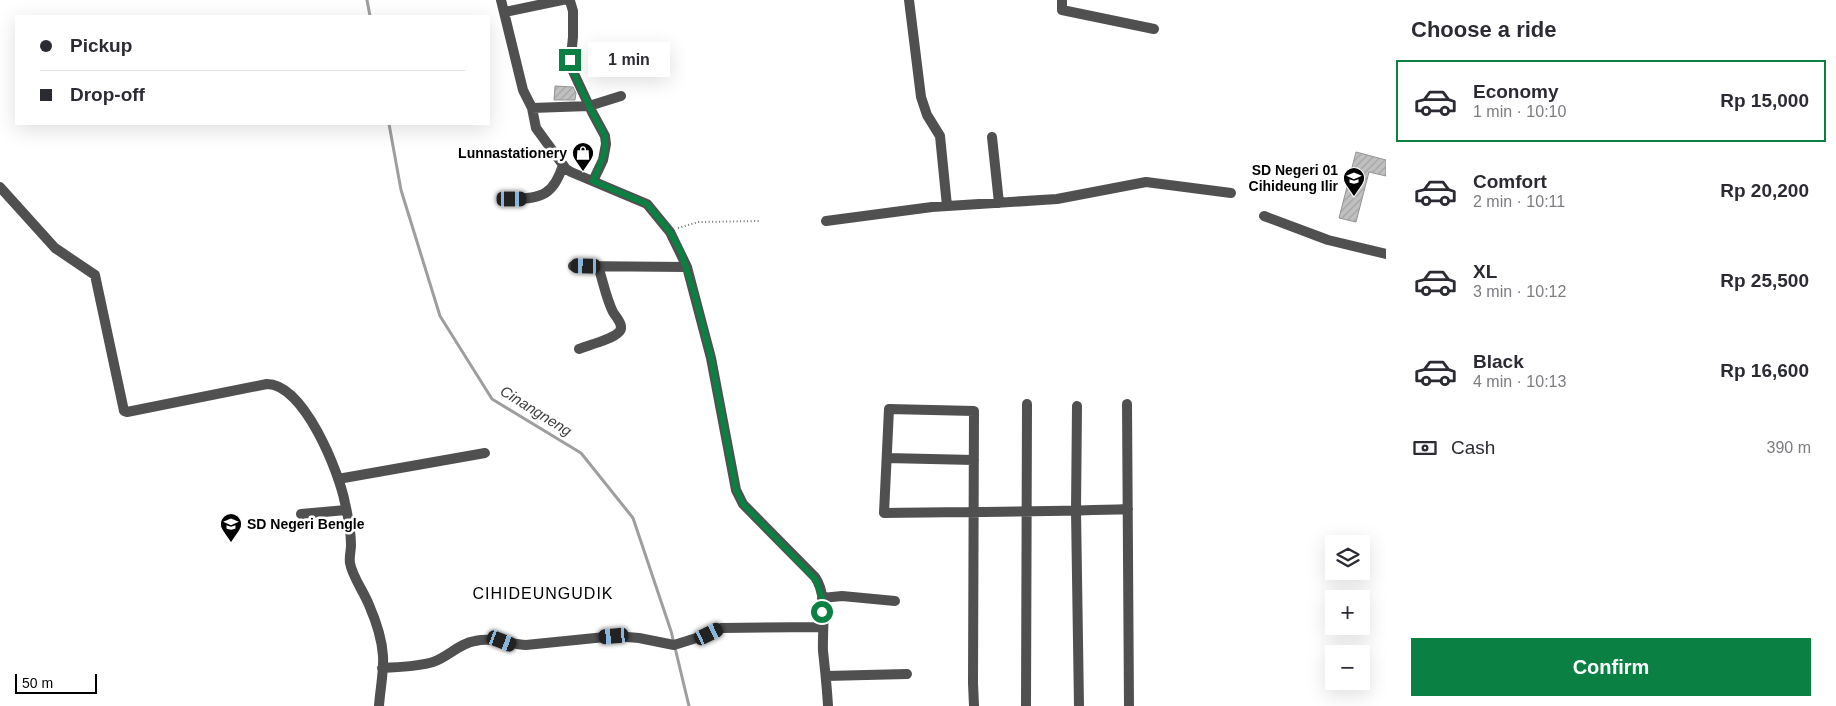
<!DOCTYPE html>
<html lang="en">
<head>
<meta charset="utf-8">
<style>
  :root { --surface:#fff; --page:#f7f7f7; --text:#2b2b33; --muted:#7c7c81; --line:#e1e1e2; --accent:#0b8043 }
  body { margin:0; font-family:Arial,sans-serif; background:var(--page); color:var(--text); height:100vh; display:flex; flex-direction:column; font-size:19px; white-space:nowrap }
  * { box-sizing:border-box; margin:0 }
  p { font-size:16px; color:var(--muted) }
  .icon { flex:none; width:28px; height:28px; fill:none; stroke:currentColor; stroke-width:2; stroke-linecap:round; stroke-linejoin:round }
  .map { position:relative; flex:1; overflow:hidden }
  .sheet { display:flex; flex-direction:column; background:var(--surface); width:450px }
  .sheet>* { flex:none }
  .guide { position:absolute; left:15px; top:15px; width:475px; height:110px; border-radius:0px; box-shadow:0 5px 20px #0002; display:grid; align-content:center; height:110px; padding:0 25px; background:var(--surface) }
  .controls { position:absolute; left:1325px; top:535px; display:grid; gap:10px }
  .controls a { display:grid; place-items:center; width:45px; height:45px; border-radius:0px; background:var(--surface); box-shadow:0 5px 20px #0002; font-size:25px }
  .scale { position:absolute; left:15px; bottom:12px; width:82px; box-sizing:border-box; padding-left:5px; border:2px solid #000; border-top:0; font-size:14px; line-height:18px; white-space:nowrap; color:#000; -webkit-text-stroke:4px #fff; paint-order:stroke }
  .end { position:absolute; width:22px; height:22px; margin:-11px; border:6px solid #0b8043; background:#fff; box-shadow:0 0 0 2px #fff }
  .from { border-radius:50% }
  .bubble { position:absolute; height:35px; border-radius:0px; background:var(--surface); box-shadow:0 5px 20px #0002; font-size:16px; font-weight:700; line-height:35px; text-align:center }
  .car { position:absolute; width:15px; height:30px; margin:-15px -8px; border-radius:6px; box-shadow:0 0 4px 1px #0007; background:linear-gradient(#222 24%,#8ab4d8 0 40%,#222 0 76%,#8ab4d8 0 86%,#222 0) }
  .guide b { display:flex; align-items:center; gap:18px; height:48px; font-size:19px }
  .guide b+b { border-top:1px solid var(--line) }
  .guide i { width:12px; height:12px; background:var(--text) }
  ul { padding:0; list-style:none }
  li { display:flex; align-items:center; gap:15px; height:82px; margin:0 10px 8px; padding:0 15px; border:2px solid transparent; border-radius:0px }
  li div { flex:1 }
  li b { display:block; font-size:19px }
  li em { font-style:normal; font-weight:700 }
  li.selected { border-color:var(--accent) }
  li>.icon { width:45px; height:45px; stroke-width:1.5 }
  h2 { padding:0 25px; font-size:22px; line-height:60px }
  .pay { display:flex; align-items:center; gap:12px; height:55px; padding:0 25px; font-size:19px }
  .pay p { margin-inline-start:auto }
  .button { display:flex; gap:10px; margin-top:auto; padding:10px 25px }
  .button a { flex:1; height:58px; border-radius:0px; background:var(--accent); color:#fff; font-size:20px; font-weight:700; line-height:58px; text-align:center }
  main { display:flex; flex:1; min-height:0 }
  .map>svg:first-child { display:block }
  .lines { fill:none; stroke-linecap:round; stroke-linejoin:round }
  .stream { stroke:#9e9e9e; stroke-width:3 }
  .building { fill:url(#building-hatch); stroke:#949494 }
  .path { stroke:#727272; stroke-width:2; stroke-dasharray:1 2.5; stroke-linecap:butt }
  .street { stroke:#505050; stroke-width:10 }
  .route { stroke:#0b8043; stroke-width:6 }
  .labels { text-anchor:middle; stroke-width:5; stroke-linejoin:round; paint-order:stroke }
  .poi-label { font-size:14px; font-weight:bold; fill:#000; stroke:#fff; text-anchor:end }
  .water-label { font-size:15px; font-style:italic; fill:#3f3f3f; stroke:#fff }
  .quarter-label { font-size:16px; letter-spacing:1px; fill:#000; stroke:#fff }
</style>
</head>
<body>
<main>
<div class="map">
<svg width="1386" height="706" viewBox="0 0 1386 706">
  <defs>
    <pattern id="building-hatch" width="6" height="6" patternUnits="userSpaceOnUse" patternTransform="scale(1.25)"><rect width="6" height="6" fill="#c0c0c0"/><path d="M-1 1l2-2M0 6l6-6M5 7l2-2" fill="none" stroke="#a3a3a3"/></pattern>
  </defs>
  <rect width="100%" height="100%" fill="#fff"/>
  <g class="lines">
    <path class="stream" d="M367 0 370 16
      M389 124 401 190 440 316 492 399 581 453 633 518 671 631 689 706"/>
  </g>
  <path class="building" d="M555 86 573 87 576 93 575 100H554Z
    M1356 152 1386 160V176L1369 172 1356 222 1339 218Z"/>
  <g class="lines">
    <path class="path" d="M678 228 698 222 761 221"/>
    <path class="street" d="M501 0 523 90 532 108 536 128 566 169 571 172 647 204 670 232 687 267 711 358 736 490 743 504 815 577C828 595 822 629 823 651 825 669 827 688 828 706
      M567 0 570 1 573 11V37L570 65 592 112 605 136 606 144 603 160 593 181
      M909 0 921 97 927 115 940 136 947 206
      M1062 0V10L1154 29
      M505 12 562 0
      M532 108 589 106 621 96
      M992 137 999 203
      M0 187 55 248 95 275 124 411 127 412 267 384C304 384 339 472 345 503 348 516 351 531 351 545 351 551 349 557 350 563 352 576 364 592 369 605 376 621 382 639 383 656 384 672 380 690 379 706
      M512 199C542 199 554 194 563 165
      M1264 216 1328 240 1386 254
      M826 221 932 207 1057 199 1146 182 1231 193
      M573 266 687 267
      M579 349C589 345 613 339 619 332 625 326 616 317 613 312 606 298 603 281 598 266
      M1127 404 1129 706
      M1077 406 1076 511 1079 706
      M887 458 974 460
      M338 479 485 453
      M301 514 346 510
      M822 598 842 596 895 601
      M382 668C399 667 417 667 433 662 448 657 460 643 475 641 493 637 509 644 526 645L615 636 639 638 674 645 709 634 721 628 822 627
      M826 676 907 674
      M974 706 973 683 974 411 889 409 884 513C965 512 1047 512 1128 509
      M1026 706 1027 404"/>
  </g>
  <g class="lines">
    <path class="route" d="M570 60V65L592 112 605 136V152L593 181 647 204 670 232 681 252 695 296 711 358 736 490 743 504 816 580 822 598V612"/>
  </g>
  <defs>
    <g id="shop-pin" transform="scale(1.125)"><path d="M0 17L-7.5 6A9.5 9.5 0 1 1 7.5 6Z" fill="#000" stroke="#fff"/><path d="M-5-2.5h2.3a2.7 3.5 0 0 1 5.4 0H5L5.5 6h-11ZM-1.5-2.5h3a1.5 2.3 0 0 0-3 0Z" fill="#fff"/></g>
    <g id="school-pin" transform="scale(1.125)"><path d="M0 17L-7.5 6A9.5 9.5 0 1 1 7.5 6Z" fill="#000" stroke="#fff"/><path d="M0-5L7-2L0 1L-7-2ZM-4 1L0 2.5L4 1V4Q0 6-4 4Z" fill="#fff"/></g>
  </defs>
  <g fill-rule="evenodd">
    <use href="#shop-pin" x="583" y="153"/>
    <use href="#school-pin" x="1354" y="178"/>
    <use href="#school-pin" x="231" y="524"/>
  </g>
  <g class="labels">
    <g class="poi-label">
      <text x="567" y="158">Lunnastationery</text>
      <text x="1338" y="175">SD Negeri 01<tspan x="1338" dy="16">Cihideung Ilir</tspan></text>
      <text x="247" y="529" text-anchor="start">SD Negeri Bengle</text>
    </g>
    <g class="water-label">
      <text transform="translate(536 411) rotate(32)" y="5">Cinangneng</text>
    </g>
    <g class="quarter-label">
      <text x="543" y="599">CIHIDEUNGUDIK</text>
    </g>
  </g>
</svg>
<div class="controls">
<a><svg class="icon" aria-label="layers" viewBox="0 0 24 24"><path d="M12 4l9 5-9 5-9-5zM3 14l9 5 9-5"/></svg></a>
<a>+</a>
<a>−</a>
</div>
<div class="scale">50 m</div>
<i class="end from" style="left:822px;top:612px"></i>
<i class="end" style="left:570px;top:60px"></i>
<div class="bubble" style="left:588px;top:42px;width:82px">1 min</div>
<i class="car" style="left:512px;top:199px;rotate:90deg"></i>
<i class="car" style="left:586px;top:266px;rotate:271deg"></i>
<i class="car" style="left:709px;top:634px;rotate:64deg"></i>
<i class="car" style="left:614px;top:636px;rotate:265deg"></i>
<i class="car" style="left:502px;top:641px;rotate:111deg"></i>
<div class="guide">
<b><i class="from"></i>Pickup</b>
<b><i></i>Drop-off</b>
</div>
</div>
<section class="sheet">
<h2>Choose a ride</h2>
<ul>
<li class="selected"><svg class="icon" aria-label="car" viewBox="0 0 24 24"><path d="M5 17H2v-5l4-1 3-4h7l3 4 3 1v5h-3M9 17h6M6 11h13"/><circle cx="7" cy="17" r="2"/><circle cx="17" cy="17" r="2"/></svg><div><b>Economy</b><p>1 min · 10:10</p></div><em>Rp 15,000</em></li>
<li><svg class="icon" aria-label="car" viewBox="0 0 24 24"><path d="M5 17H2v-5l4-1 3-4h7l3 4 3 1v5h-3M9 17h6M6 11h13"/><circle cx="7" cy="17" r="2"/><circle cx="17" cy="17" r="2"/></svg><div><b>Comfort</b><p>2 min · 10:11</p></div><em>Rp 20,200</em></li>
<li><svg class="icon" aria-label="car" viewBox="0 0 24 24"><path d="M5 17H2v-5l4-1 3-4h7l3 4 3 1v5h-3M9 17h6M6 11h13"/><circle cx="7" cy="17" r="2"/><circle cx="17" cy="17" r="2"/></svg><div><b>XL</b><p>3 min · 10:12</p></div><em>Rp 25,500</em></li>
<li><svg class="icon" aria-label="car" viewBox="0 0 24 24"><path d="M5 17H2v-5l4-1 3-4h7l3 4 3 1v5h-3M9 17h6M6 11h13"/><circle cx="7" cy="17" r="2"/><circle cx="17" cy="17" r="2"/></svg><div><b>Black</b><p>4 min · 10:13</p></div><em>Rp 16,600</em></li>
</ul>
<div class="pay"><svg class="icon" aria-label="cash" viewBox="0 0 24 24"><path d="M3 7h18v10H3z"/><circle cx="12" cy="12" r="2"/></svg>Cash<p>390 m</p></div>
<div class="button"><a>Confirm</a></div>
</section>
</main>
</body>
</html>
